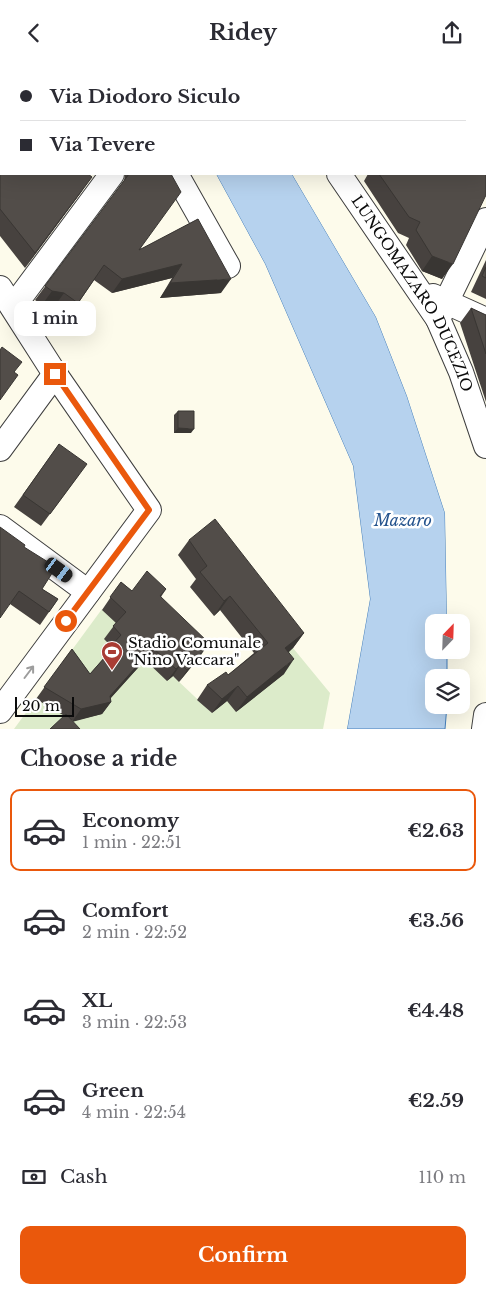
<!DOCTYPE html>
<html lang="en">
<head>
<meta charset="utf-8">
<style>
  :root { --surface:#fff; --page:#f2f2f3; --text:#2b2b33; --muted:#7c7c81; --line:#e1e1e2; --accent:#ea580c }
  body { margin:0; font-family:"Libre Baskerville",serif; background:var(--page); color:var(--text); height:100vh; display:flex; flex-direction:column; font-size:19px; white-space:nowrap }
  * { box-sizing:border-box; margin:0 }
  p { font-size:16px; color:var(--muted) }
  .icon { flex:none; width:28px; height:28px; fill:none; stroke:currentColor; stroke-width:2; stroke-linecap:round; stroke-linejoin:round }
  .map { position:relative; height:664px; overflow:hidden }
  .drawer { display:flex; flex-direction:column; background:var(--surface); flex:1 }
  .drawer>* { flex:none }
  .banner { position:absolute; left:0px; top:0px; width:486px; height:110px; box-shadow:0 5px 20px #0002; display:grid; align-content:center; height:110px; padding:0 20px; background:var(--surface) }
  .needle { width:32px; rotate:23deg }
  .buttons { position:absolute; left:425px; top:549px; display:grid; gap:10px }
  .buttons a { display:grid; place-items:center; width:45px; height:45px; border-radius:10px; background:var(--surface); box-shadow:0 5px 20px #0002; font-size:25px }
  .scale { position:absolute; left:15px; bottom:12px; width:59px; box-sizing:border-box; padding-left:5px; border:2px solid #0b0b0b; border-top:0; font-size:14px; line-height:18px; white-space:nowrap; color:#0b0b0b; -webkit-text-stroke:4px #fff; paint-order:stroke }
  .end { position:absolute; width:22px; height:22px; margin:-11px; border:6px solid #ea580c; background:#fff; box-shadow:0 0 0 2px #fff }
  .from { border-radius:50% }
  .bubble { position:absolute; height:35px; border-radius:10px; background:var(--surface); box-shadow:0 5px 20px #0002; font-size:16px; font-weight:800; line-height:35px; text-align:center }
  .car { position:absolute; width:15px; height:30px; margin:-15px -8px; border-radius:6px; box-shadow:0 0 4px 1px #0007; background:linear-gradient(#222 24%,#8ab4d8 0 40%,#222 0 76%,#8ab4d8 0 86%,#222 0) }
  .banner b { display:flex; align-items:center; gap:18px; height:48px; font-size:19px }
  .banner b+b { border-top:1px solid var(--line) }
  .banner i { width:12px; height:12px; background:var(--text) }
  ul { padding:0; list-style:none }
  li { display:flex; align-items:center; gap:15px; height:82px; margin:0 10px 8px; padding:0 10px; border:2px solid transparent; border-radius:10px }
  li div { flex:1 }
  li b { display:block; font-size:19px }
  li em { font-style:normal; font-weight:800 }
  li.on { border-color:var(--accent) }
  li>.icon { width:45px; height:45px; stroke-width:1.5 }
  h2 { padding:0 20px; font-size:22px; line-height:60px }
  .pay { display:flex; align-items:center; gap:12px; height:55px; padding:0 20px; font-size:19px }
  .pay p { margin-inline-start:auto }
  .action { display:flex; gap:10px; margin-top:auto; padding:10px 20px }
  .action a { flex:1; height:58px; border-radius:10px; background:var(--accent); color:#fff; font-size:20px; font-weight:800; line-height:58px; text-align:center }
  header { display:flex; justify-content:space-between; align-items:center; height:65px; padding:0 20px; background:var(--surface); font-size:22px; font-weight:800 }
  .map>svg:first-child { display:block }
  .pitch { fill:#dcebca }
  .water { fill:#b6d2ee; stroke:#457fbc }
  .pier { fill:#fdfbeb }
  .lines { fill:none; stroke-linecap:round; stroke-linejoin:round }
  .minor-casing { stroke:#3e3e3e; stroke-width:26 }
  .minor { stroke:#fff; stroke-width:24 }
  .wall { fill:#47423f }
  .shaded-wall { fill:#393633 }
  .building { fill:#524d49; stroke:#393633 }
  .oneway { stroke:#9d9d9d }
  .route { stroke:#ea580c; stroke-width:6 }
  .labels { text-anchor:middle; stroke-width:5; stroke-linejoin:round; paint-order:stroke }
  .street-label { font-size:15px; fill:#0b0b0b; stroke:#fff }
  .poi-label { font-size:15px; fill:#0b0b0b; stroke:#fff; text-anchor:start }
  .water-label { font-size:16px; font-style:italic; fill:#24538d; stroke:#fff }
</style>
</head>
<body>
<header><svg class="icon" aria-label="back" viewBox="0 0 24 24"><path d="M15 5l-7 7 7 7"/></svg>Ridey<svg class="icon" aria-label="share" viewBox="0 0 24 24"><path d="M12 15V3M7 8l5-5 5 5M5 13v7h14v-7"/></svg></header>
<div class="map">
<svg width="486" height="664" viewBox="0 0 486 664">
  <rect width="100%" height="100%" fill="#fdfbeb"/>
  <path class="pitch" d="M102 544 212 648 293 583 330 628 323 664H14Z"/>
  <path class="water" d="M216 109H292L376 252 407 331 445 448 447 557 434 558V585H447V612H434V640H447L445 664H347L370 534 353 401 265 199Z"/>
  <path class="pier" d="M214 109H216L265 199 353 401 370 534 347 664H344L367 534 351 402 263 200Z
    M292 109H295L378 251 409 330 448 447 450 558 447 557 445 448 407 331 376 252Z"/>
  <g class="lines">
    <g class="minor-casing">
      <g id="minor">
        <path d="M114 0V1"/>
        <path d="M272 0 273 1"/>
        <path d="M420 0 422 1"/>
        <path d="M485 30 486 31"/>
        <path d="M176 109 228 201"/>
        <path id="s1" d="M339 109 438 254 461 307 486 381"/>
        <path d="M0 223 55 309 149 445 0 646"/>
        <path d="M433 231 486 255"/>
        <path d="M13 242 112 109"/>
        <path d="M438 254 486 155"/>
        <path d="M0 384 55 309"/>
        <path d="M0 462 88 527"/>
        <path d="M484 664 486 650"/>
      </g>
    </g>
    <use href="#minor" class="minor"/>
  </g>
  <path class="wall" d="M302 0H398L397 1H303Z
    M452 0H486V15H485V1H455Z
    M0 75 1 109 82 126 25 203 0 171Z
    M125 109H171L140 185 198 154 221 228 160 233 172 213 112 228 94 215 68 253 54 242 42 240 35 235 124 116Z
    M368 109H485L442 214 422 206 406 180 409 173 398 168 364 116Z
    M486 195V234L471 227Z
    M471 243 486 250V337L460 258Z
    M178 346 191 368H174V350Z
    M59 379 78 411 41 461 14 442Z
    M189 475 304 568 293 583 289 587 284 609 236 647 227 636 212 648 197 635 207 620 228 610 254 588 220 545 214 551 190 522 196 514 178 490Z
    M24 482 42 524 58 534 40 560 10 539Z
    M121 517 132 526 166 524 161 532 201 590 179 617 173 611 167 616 145 595 110 634 111 637 102 649 73 656 36 634 72 584 90 609 103 594 111 581 104 574 116 558 102 545Z"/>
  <path class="shaded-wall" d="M1 56V66L0 65V57Z
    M92 112 82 126 25 203 35 188Z
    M432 191 453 199 442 214 422 206Z
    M182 199 172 213 112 228 122 214Z
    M231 214 221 228 160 233 170 218Z
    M52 226 64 228 54 242 42 240Z
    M178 363 194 364 191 368H174Z
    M230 531 220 545 214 551 224 536Z
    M304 568 293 583 275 598 285 583Z
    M209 578 201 590 179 617 187 605Z
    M153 583 145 595 106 638 111 637 102 649 72 657 81 644 110 631Z
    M294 594 284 609 236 647 247 632Z
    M181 599 173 611 167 616 176 604Z
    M238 621 227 636 212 648 222 634Z"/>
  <path class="building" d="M8 0H111L112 1H7Z
    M323 0H398L397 1H323Z
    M1 9V56L0 57V10Z
    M485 59 486 60V130L453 199 432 191 416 165 420 157 409 152 379 109H485Z
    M0 75 1 76V109H88L92 112 35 188 0 144Z
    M129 109H171L181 127 139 185 198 154 231 214 170 218 182 199 122 214 104 200 78 238 64 228 52 226 45 221Z
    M486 202V213L482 211Z
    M471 243 486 250V289Z
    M2 282 22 297 14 307 18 310 0 335V285Z
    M178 346H194V364L178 363Z
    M59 379 87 399 50 449 23 430Z
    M215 454 304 568 285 583 294 594 247 632 238 621 222 634 207 620 226 607 228 610 268 578 230 531 224 536 200 507 207 501 189 475Z
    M0 462 25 480 24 482 56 502 42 524 58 534 49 547 19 526 0 553Z
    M147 506 166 524 160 531 209 578 187 605 181 599 176 604 153 583 110 631 111 637 81 644 44 622 72 584 90 609 113 583 111 581 121 570 113 561 126 547 110 532 121 517 132 526Z
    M66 649 80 664H50Z"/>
  <defs><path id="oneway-shaft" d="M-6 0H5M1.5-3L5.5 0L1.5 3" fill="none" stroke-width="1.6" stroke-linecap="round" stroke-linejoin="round" transform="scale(1.25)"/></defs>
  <use class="oneway" href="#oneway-shaft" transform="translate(29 607) rotate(-53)"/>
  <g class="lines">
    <path class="route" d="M55 309 149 445 66 556"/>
  </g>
  <defs>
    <g id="stadium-pin" transform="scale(1.125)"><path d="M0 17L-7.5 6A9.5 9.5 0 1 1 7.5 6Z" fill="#a93c34" stroke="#fff"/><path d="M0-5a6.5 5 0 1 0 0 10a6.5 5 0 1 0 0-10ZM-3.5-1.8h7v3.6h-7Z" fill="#fff"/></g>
  </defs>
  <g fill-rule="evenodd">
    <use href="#stadium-pin" x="112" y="587"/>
  </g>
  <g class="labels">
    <g class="street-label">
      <text dy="5" stroke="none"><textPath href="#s1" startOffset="141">LUNGOMAZARO DUCEZIO</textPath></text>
    </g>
    <g class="poi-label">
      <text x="128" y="583">Stadio Comunale<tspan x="128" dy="17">"Nino Vaccara"</tspan></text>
    </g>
    <g class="water-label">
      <text x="403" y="461">Mazaro</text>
    </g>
  </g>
</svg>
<div class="buttons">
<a><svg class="needle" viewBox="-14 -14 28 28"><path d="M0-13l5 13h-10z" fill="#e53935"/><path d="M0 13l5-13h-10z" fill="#7c7c81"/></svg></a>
<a><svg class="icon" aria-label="layers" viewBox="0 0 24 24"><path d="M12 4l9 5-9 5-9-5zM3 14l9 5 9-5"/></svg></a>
</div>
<div class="scale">20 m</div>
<i class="end from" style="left:66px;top:556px"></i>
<i class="end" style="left:55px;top:309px"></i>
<div class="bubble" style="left:14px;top:236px;width:82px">1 min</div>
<i class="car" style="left:59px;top:505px;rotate:126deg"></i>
<div class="banner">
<b><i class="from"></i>Via Diodoro Siculo</b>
<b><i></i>Via Tevere</b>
</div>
</div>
<section class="drawer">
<h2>Choose a ride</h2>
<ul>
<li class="on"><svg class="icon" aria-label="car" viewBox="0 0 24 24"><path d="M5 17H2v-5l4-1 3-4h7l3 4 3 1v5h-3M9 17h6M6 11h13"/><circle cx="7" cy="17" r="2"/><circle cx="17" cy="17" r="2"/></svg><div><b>Economy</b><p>1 min · 22:51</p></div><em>€2.63</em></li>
<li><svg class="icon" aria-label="car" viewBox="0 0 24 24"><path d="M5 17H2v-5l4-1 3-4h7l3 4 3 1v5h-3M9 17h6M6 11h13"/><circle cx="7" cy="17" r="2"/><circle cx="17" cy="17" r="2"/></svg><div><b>Comfort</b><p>2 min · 22:52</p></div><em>€3.56</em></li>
<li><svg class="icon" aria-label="car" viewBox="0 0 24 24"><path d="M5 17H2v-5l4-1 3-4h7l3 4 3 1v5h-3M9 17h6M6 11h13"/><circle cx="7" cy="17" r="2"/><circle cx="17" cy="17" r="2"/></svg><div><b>XL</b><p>3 min · 22:53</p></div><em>€4.48</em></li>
<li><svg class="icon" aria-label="car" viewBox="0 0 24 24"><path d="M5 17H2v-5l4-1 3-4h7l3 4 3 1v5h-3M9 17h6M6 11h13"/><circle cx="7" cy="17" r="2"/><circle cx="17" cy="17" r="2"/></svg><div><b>Green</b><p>4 min · 22:54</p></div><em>€2.59</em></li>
</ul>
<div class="pay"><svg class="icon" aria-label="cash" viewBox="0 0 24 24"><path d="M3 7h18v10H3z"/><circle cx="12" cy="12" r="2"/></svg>Cash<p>110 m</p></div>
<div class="action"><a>Confirm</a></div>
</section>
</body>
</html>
